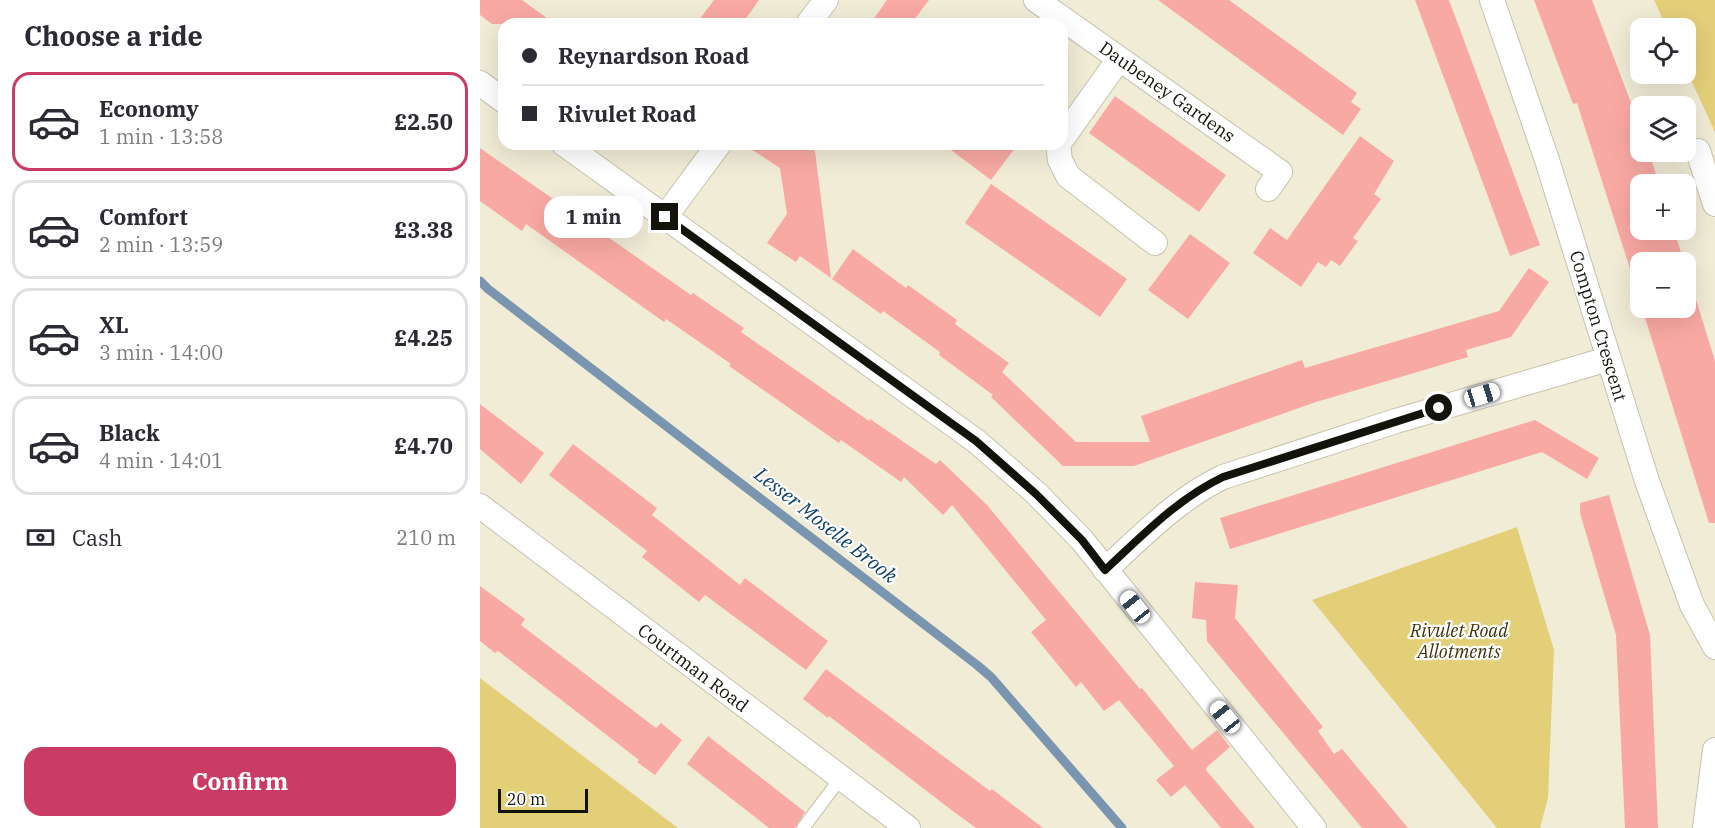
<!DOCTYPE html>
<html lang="en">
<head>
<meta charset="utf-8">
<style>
  :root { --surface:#fff; --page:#f2f2f3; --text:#2b2b33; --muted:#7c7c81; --line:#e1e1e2; --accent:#cb3c64 }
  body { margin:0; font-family:"IBM Plex Serif",serif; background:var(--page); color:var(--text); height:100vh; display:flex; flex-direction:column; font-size:22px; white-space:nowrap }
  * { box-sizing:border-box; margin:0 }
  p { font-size:20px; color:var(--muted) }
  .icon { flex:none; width:33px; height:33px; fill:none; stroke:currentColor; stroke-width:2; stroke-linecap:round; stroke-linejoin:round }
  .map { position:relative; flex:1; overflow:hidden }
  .drawer { display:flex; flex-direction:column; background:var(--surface); width:480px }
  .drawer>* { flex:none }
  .hud { position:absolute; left:18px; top:18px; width:570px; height:132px; border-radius:18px; box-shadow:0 6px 24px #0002; display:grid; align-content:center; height:132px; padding:0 24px; background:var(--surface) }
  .tools { position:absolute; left:1150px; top:18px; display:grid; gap:12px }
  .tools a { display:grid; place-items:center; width:66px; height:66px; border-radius:12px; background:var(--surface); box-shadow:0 6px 24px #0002; font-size:30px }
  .scale { position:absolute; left:18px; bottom:15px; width:90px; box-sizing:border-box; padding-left:6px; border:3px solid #14130b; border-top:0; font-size:16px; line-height:21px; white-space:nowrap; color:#14130b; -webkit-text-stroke:4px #fff; paint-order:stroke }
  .end { position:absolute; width:27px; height:27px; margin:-14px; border:8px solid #14130b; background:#fff; box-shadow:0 0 0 3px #fff }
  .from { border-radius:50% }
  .bubble { position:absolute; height:42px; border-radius:18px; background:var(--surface); box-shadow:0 6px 24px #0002; font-size:20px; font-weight:800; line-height:42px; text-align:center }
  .car { position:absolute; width:18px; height:36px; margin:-18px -9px; border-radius:8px; box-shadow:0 0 4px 2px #0007; background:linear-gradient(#fff 24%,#345 0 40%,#fff 0 76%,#345 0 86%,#fff 0) }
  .hud b { display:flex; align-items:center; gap:21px; height:57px; font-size:22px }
  .hud b+b { border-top:2px solid var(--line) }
  .hud i { width:15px; height:15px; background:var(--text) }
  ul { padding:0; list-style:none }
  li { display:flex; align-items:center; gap:18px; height:99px; margin:0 12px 9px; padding:0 12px; border:3px solid var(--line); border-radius:18px }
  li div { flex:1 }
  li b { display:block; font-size:22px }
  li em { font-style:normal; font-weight:800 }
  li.selected { border-color:var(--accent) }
  li>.icon { width:54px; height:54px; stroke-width:1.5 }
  h2 { padding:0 24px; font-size:27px; line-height:72px }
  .pay { display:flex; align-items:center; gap:15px; height:66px; padding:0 24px; font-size:22px }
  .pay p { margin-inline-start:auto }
  .action { display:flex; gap:12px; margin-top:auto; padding:12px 24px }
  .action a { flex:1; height:69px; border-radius:18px; background:var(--accent); color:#fff; font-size:24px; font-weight:800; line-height:69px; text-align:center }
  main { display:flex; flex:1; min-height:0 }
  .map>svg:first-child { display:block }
  .green { fill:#e4cf79 }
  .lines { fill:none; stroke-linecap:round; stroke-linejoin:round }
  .stream { stroke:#7995af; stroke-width:9 }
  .building { fill:#f9a9a3 }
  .service-casing { stroke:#c7c2ad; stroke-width:14 }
  .minor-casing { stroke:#c7c2ad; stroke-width:26 }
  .service { stroke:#fff; stroke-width:12 }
  .minor { stroke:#fff; stroke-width:24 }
  .route { stroke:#14130b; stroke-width:8 }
  .labels { text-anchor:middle; stroke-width:4.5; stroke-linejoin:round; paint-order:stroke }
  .street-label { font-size:18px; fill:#14130b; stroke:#fff }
  .park-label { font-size:18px; font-style:italic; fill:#3c3207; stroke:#fff }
  .water-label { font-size:20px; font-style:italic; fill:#0a3f69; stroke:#fff }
</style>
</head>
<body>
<main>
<section class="drawer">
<h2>Choose a ride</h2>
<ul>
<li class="selected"><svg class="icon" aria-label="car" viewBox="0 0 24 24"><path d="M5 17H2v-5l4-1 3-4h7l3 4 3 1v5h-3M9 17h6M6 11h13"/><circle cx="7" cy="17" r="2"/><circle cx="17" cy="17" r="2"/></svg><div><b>Economy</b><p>1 min · 13:58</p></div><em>£2.50</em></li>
<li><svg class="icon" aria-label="car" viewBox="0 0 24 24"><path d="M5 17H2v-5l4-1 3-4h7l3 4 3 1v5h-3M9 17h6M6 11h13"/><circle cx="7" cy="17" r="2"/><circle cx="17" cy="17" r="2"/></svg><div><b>Comfort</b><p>2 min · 13:59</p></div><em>£3.38</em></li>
<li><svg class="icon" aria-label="car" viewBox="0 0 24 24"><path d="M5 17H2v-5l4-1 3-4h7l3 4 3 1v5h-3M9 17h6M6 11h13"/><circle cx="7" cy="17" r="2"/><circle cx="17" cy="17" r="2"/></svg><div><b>XL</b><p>3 min · 14:00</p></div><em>£4.25</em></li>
<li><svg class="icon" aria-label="car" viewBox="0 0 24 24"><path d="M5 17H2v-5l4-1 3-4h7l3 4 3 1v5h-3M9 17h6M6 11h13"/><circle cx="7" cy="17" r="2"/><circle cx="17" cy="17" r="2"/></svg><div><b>Black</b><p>4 min · 14:01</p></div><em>£4.70</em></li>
</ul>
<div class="pay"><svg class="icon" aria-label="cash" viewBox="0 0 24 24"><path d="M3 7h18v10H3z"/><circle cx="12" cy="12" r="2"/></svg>Cash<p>210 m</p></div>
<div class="action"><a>Confirm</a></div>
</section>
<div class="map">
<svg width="1235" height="828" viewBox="0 0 1235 828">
  <rect width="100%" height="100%" fill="#f1ecd6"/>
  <path class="green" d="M1174 0H1235V132L1206 69V28H1187Z
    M1037 527 1074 650 1068 798 1060 828H1017L832 600Z
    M0 678 198 828H0Z"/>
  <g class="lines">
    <path class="stream" d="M0 281 8 289 497 665 511 677 642 828"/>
  </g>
  <path class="building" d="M0 0H42L75 24H12L0 15Z
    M234 0H279L262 24H216Z
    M407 0H449L431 24H390Z
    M678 0H749L877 93 871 102 881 109 863 135Z
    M935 0H969L1060 245 1030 256Z
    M1054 0H1112L1156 116 1161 115V152H1169L1179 184H1161V230H1194L1204 262H1161V303L1097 103 1093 104Z
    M635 96 746 175 719 212 609 133Z
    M880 136 914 161 894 194 901 199 873 238 878 241 860 266 851 260 846 267 838 262 821 287 773 253 790 228 807 240Z
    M263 144H325L335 151 351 278 320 256 316 262 287 243 307 214 300 168Z
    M463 144H538L511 180Z
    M0 148 211 295 213 293 264 328 261 332 389 421 390 419 456 464 460 460 507 505 660 689 662 688 712 750 737 730 750 747 727 767 726 770 775 828H741L705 785 691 797 676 780 694 766 639 700 624 711 601 682 596 687 551 632 566 620 472 505 463 515 424 477 421 482 361 440 359 443 249 366 251 364 186 319 184 322 46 224 42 231 0 201Z
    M511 184 647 279 620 317 485 223Z
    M710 234 750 263 708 319 668 290Z
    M373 249 426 288 428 285 477 320 475 324 529 363 522 372 596 442H670L661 416 822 360 825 368 1019 311 1049 268 1069 282 1031 337 986 350 988 357 836 402 654 466H583L511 397 513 395 459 355 460 352 403 311 401 314 352 279Z
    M1206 267 1235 361V523H1229L1162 308H1206Z
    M0 404 64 453 41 484 0 449Z
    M1055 420 1119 458 1107 479 1062 452 750 549 740 518Z
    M93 444 177 508 172 515 260 585 265 578 348 641 326 670 225 595 219 602 162 557 167 551 69 475Z
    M1129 495 1170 635 1178 828H1145L1136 635 1100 513V503Z
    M715 582 758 585 755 618 843 727 838 731 854 754 862 749 928 828H882L727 641 726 620 712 618Z
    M0 586 45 619 41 625 176 728 181 723 202 740 175 775 157 762 159 760 18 651 15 653 0 641Z
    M346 669 510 791 512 789 563 828H496L474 812 349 716 348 718 323 699Z
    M228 736 325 812 315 828H289L207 764Z"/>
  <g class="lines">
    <g class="service-casing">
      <path id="service" d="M323 828 360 779"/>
    </g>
    <g class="minor-casing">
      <path id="minor" d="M556 0 800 172 788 189
        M1012 0 1067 160 1167 481 1212 605 1235 647
        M328 24 346 0
        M0 83 24 101
        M582 139 639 59
        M84 144 496 441 556 493 602 540 834 828
        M578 144 580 160 588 176 675 243
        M1218 151 1235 204
        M185 217 239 144
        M0 506 428 828
        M625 570C662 536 697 499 743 477L916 421 1128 359
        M1225 828 1235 750"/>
    </g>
    <use href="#service" class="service"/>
    <use href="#minor" class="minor"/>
  </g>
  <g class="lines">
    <path class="route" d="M185 217 496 441 556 494 602 540 625 570C662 536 697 499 743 477L959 408"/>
  </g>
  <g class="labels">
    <g class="street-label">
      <text transform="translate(687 92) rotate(35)" y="6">Daubeney Gardens</text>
      <text transform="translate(1118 326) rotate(73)" y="6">Compton Crescent</text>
      <text transform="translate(213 668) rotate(37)" y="6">Courtman Road</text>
    </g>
    <g class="park-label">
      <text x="979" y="637">Rivulet Road<tspan x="979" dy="21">Allotments</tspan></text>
    </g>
    <g class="water-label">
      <text transform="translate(346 525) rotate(38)" y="7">Lesser Moselle Brook</text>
    </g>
  </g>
</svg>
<div class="tools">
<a><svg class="icon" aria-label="locate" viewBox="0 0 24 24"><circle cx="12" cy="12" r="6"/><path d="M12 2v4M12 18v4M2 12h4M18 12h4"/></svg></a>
<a><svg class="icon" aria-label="layers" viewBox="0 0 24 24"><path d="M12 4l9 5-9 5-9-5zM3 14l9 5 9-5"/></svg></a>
<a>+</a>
<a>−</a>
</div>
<div class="scale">20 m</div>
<i class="end from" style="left:959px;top:408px"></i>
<i class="end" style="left:185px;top:217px"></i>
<div class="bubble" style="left:64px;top:196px;width:99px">1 min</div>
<i class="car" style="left:1002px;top:395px;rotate:73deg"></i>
<i class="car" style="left:655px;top:607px;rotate:321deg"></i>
<i class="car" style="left:745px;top:717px;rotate:321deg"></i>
<div class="hud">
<b><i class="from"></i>Reynardson Road</b>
<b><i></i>Rivulet Road</b>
</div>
</div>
</main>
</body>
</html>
